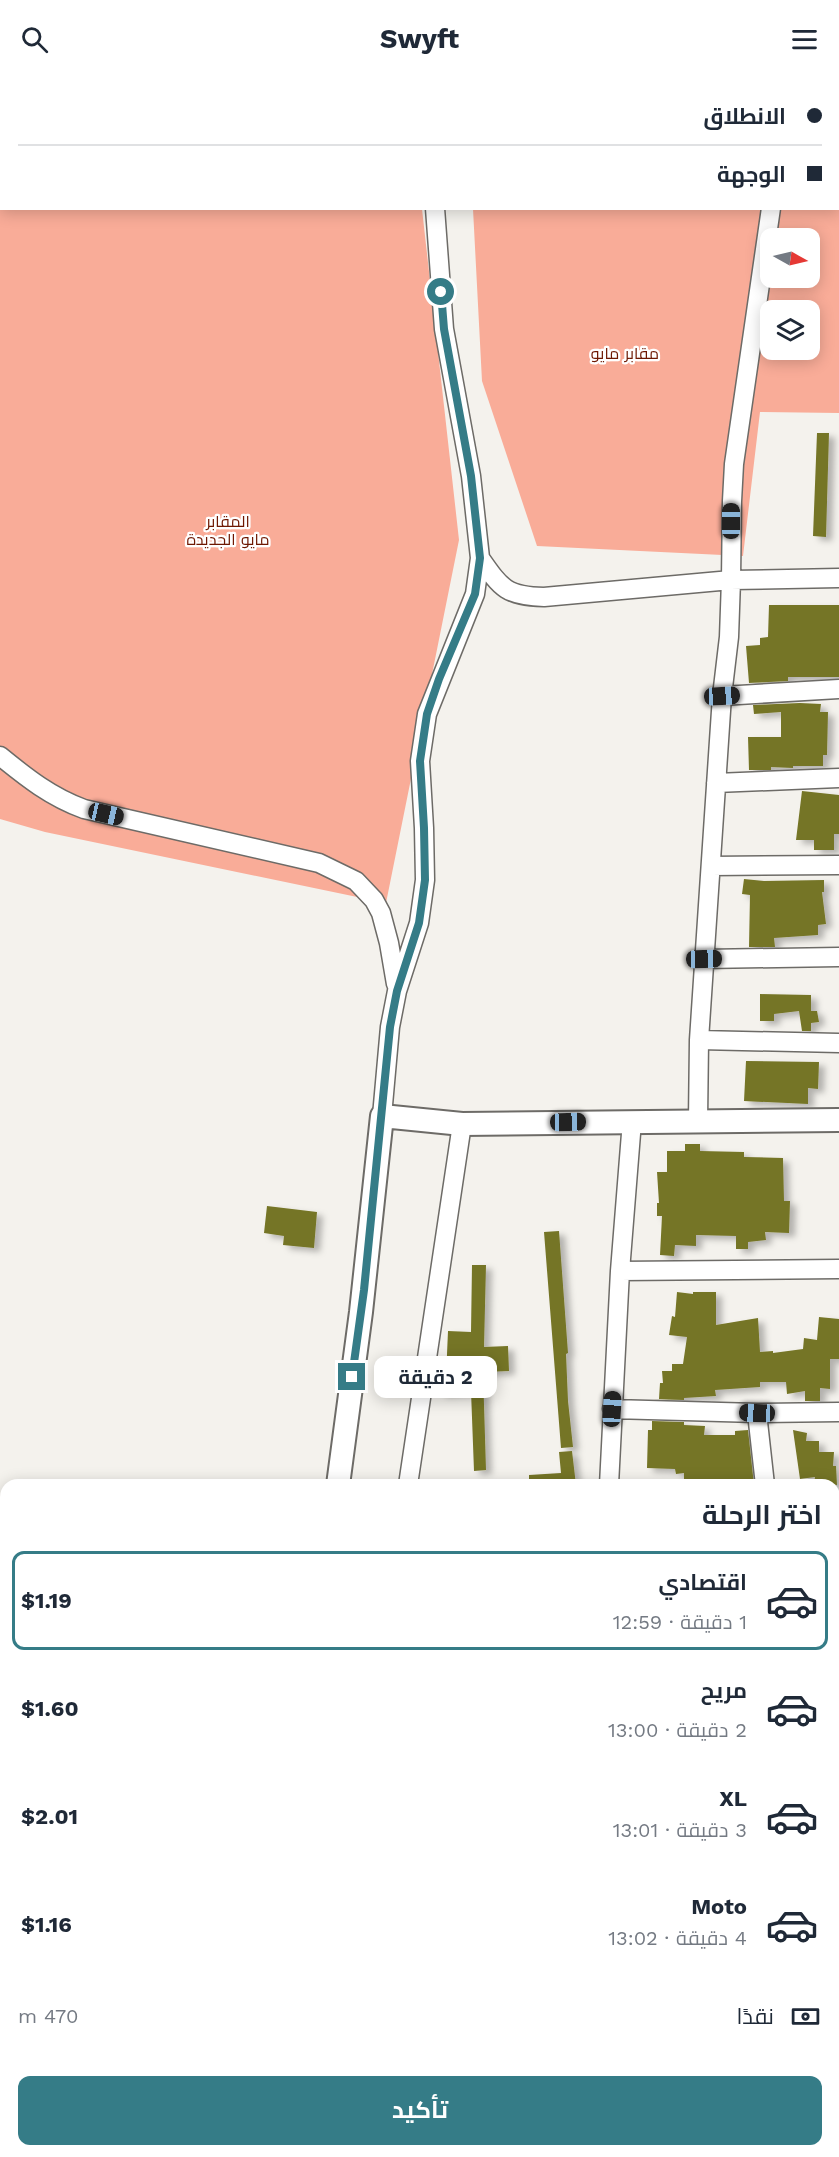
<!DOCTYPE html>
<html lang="ar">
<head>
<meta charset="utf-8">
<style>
  :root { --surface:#fff; --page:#f2f2f3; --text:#1f2937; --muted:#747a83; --line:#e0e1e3; --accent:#357c87 }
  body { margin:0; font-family:"Work Sans",Cairo,sans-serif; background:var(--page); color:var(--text); direction:rtl; height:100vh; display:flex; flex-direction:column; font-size:22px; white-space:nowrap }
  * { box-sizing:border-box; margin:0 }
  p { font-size:20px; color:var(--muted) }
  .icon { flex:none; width:33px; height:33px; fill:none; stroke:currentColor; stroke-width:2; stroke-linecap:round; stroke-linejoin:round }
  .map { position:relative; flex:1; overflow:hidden; direction:ltr }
  .side { position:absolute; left:0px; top:1401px; width:840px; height:678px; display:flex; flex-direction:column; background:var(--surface); border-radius:18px 18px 0 0; box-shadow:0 3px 15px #0003; direction:rtl }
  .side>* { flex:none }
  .guide { position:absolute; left:0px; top:0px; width:840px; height:132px; box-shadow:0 3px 15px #0003; direction:rtl; display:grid; align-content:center; height:132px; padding:0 18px; background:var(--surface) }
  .needle { width:39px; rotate:98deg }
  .buttons { position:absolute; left:760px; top:150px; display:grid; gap:12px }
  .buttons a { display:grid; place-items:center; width:60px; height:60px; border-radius:12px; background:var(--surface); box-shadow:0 3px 15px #0003; font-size:30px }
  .end { position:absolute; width:27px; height:27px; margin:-14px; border:8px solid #357c87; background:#fff; box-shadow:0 0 0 3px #fff }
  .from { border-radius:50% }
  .bubble { position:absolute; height:42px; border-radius:12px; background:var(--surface); box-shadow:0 3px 15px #0003; font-size:20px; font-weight:700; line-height:42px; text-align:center; direction:rtl }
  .car { position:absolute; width:18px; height:36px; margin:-18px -9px; border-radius:8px; box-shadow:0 0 4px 2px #0007; background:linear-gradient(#222 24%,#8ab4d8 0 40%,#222 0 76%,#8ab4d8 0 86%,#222 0) }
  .guide b { display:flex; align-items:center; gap:21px; height:57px; font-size:22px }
  .guide b+b { border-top:2px solid var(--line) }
  .guide i { width:15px; height:15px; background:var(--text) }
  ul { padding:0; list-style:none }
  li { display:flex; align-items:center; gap:18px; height:99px; margin:0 12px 9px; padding:0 6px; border:3px solid transparent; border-radius:12px }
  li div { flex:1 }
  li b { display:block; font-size:22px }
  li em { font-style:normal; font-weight:700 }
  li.selected { border-color:var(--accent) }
  li>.icon { width:54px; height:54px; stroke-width:1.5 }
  h2 { padding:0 18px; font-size:27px; line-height:72px }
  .pay { display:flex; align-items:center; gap:15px; height:66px; padding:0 18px; font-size:22px }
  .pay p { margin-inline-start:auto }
  .button { display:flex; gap:12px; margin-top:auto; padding:12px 18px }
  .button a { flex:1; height:69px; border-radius:12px; background:var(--accent); color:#fff; font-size:24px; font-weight:700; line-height:69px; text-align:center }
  header { display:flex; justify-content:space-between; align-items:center; height:78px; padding:0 18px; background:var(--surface); font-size:27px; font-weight:700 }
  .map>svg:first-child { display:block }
  .green { fill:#f9ac98; fill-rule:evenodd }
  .building { fill:#757526; filter:url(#shadow) }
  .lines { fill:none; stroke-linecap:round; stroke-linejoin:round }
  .minor-casing { stroke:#6d6b67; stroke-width:21 }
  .tertiary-casing { stroke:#6d6b67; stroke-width:26 }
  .minor { stroke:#fff; stroke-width:18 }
  .tertiary { stroke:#fff; stroke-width:22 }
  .route { stroke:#357c87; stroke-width:8 }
  .labels { text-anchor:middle; stroke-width:4.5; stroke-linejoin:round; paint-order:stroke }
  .park-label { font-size:16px; fill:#6e1802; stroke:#fff }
</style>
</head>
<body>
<header><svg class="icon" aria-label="menu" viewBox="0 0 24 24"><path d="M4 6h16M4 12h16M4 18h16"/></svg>Swyft<svg class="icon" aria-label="search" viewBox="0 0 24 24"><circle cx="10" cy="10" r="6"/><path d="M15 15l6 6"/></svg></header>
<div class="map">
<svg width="839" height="2079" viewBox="0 0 839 2079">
  <defs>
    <filter id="shadow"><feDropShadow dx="6" dy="4" stdDeviation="3" flood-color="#0004"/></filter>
  </defs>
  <rect width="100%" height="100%" fill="#f4f2ed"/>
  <path class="green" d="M0 0H399V1L2 2V130L422 131 459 462 386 825 45 754 0 741Z
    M477 0H839V335L760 334 743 478 537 468 482 303 473 131 838 130V2L477 1ZM771 160H810V200H771ZM771 232H810V272H771Z"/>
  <path class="building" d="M817 355H829L826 459 813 458Z
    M769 527H839V599H788V603L749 605 746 568 760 567V560L768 559Z
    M800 625 821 626 820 634H828L827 677H823V688H793V690L771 689V692H749L748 659H781V634L754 636 753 627Z
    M802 713 839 717V756H834V772H814V762H796Z
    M744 801 764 803 824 802V814H822L826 846 818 847V857L774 860 775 869H749L750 817 742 816Z
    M760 916 811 917V933H817L819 944 811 945V953H802L799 933 774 936V943H760Z
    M746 983 819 984 818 1011 808 1010V1026L744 1023Z
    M685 1066H700V1073L744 1074V1079L783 1080 784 1123H790L789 1155 765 1154 766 1162 748 1164V1171H736V1158L696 1157V1168L675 1167 674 1178 660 1177 662 1138H657V1125H659L657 1094H667V1073H685Z
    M267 1128 317 1134 314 1170 283 1167 284 1158 264 1155Z
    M559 1153 568 1275 566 1276 568 1323 573 1369 561 1370 544 1154Z
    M472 1187H486L484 1269 508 1268 509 1293 483 1294 486 1392 474 1393 471 1313 440 1315 439 1300 446 1299 448 1253 471 1254Z
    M677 1214 693 1216V1214H716V1247L758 1240 760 1274 773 1273V1275L803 1271 804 1260 817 1262 819 1239 839 1241V1281H830V1311L820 1310V1323H805V1313L787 1316 786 1304H760V1309L715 1312 716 1318 684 1320V1322L653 1321H659L660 1305H663L662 1293H672V1286H683L687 1259 669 1257 672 1238 675 1239Z
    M652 1343 684 1344V1347L705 1348 704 1357H735V1353L748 1352 754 1407H684V1395L676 1396 675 1391 647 1390 648 1352H652Z
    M793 1352 807 1355 806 1363H819V1374H834L833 1388H836L837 1407 814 1405 815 1399 800 1401Z
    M572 1373 576 1407H529V1397L561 1395 559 1374Z"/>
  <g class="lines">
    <g class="minor-casing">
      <path id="minor" d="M427 0V2
        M790 2V0
        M480 480C501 510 506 518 544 519L731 502 732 423 734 386 771 130
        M722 618 839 611
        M0 678C27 700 51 719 84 731L319 785 356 803 374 822 381 835 389 865 396 906
        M716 705 839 700
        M711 788 839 787
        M704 881 839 879
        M699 962 839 965
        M382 1038 390 949 397 913 419 845 425 802 424 750 420 683 427 636 475 516 480 480 471 398 444 251 435 130
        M698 1043 699 962 722 618 729 559 731 502 839 500
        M620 1193 839 1191
        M612 1331 757 1335 839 1334
        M757 1335 765 1407
        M408 1407 462 1046
        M609 1407 620 1193 632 1043
        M834 1453H839
        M834 1573 839 1572
        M834 1671 839 1670
        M834 1799 839 1798
        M834 1911H839
        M834 2017H839
        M340 2079V2073
        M566 2079 567 2073
        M682 2079V2073"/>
    </g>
    <g class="tertiary-casing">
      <path id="tertiary" d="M338 1407 361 1234 382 1038 462 1046 839 1042
        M279 2079 280 2073"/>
    </g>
    <use href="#minor" class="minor"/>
    <use href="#tertiary" class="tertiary"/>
  </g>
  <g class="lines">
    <path class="route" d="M352 1299 364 1212 390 949 397 913 419 845 425 802 424 750 420 683 427 636 439 601 475 516 480 480 471 398 444 251 441 214"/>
  </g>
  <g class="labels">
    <g class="park-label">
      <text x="625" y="281">مقابر مايو</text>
      <text x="228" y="449">المقابر<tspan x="228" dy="18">مايو الجديدة</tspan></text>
    </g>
  </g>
</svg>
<div class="buttons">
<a><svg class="needle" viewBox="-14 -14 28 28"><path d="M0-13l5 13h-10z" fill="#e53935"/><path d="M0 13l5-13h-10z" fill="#747a83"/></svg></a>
<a><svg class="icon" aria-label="layers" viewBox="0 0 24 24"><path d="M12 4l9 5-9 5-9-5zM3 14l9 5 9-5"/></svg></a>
</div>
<i class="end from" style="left:441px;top:214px"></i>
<i class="end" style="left:352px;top:1299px"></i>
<div class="bubble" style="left:374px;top:1278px;width:123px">2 دقيقة</div>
<i class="car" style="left:731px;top:443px;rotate:0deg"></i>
<i class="car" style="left:722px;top:618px;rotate:87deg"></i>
<i class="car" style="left:106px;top:736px;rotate:103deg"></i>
<i class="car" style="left:704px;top:881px;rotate:89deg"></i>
<i class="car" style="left:568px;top:1044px;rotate:89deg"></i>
<i class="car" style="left:612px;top:1331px;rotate:3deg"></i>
<i class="car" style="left:757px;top:1335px;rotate:272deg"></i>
<div class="guide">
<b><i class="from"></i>الانطلاق</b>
<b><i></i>الوجهة</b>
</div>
<section class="side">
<h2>اختر الرحلة</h2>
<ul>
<li class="selected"><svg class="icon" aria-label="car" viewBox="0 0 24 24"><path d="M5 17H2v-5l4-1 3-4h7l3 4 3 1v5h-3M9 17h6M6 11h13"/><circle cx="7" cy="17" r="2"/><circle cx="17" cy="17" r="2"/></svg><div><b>اقتصادي</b><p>1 دقيقة · 12:59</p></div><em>$1.19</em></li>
<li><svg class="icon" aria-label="car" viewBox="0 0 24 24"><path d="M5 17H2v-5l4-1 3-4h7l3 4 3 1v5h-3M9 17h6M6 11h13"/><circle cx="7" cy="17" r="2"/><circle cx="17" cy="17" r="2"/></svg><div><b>مريح</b><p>2 دقيقة · 13:00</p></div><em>$1.60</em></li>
<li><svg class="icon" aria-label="car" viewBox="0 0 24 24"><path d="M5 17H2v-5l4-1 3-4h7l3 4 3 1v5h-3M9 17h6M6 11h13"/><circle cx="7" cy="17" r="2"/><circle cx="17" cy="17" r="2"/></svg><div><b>XL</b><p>3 دقيقة · 13:01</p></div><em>$2.01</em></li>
<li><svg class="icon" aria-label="car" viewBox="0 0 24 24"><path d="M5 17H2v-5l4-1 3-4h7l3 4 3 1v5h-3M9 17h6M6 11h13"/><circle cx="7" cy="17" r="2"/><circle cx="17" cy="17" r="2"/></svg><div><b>Moto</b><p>4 دقيقة · 13:02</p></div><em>$1.16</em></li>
</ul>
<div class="pay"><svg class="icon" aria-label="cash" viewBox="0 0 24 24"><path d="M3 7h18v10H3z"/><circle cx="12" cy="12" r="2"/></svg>نقدًا<p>470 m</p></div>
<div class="button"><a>تأكيد</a></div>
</section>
</div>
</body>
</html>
